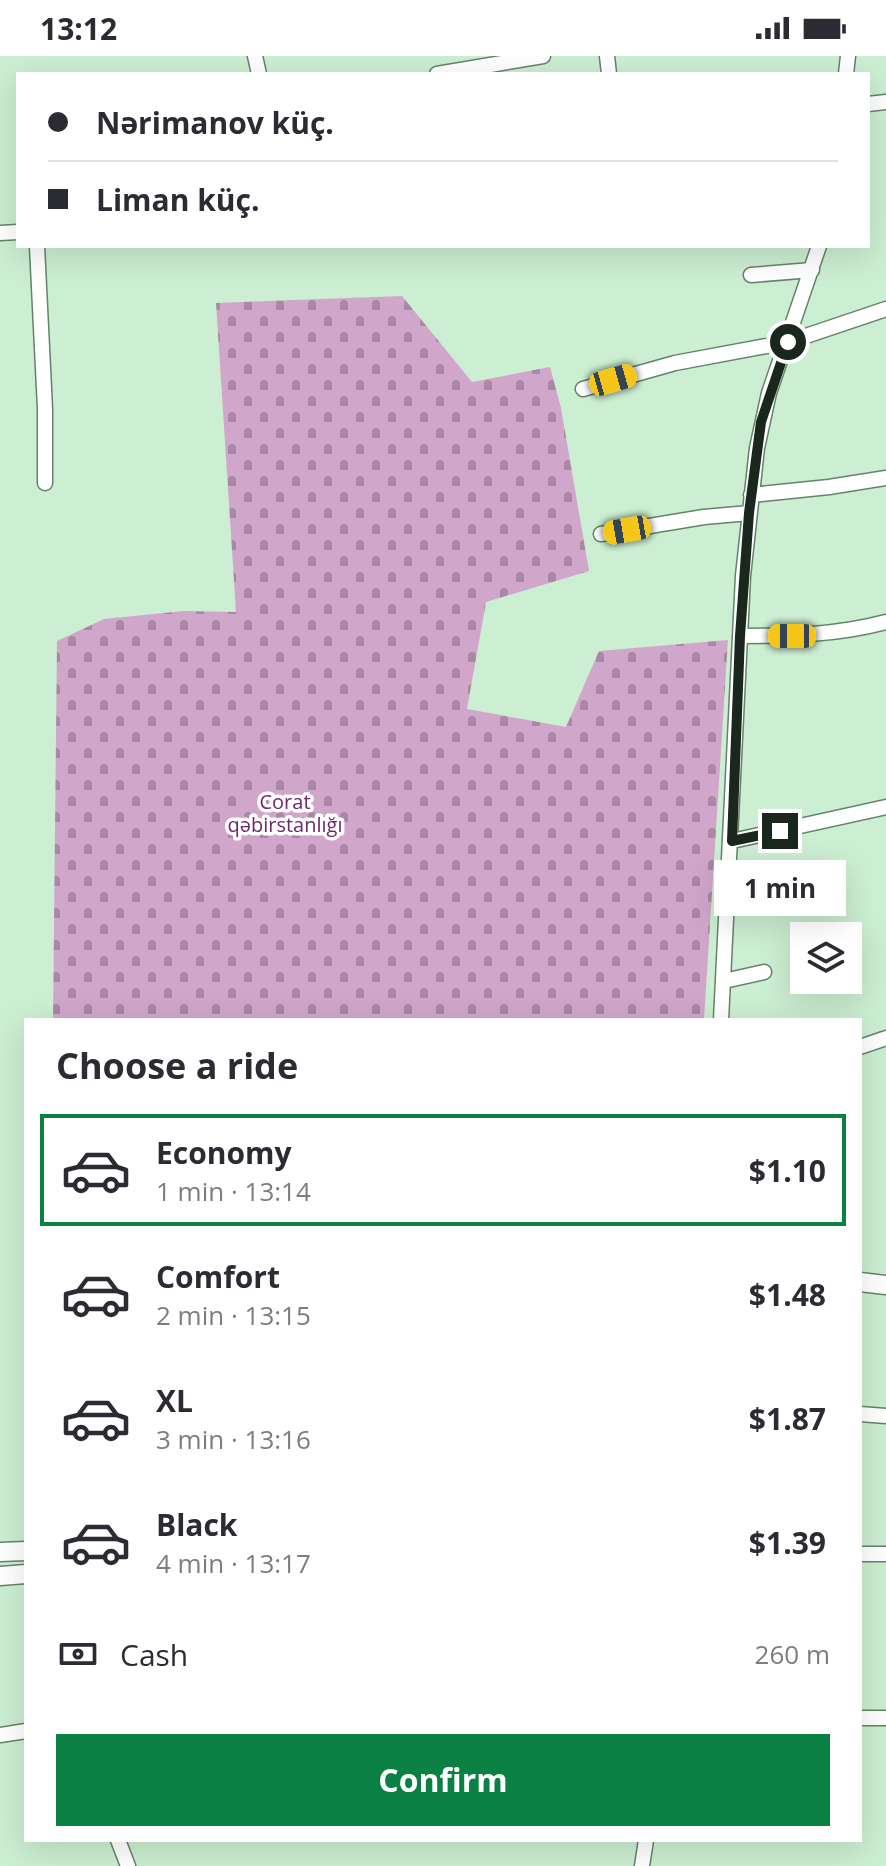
<!DOCTYPE html>
<html lang="en">
<head>
<meta charset="utf-8">
<style>
  :root { --surface:#fff; --page:#f7f7f7; --text:#2b2b33; --muted:#7c7c81; --line:#e1e1e2; --accent:#0b8043 }
  body { margin:0; font-family:"Open Sans",sans-serif; background:var(--page); color:var(--text); height:100vh; display:flex; flex-direction:column; font-size:30px; white-space:nowrap }
  * { box-sizing:border-box; margin:0 }
  p { font-size:26px; color:var(--muted) }
  .icon { flex:none; width:44px; height:44px; fill:none; stroke:currentColor; stroke-width:2; stroke-linecap:round; stroke-linejoin:round }
  .map { position:relative; flex:1; overflow:hidden }
  .drawer { position:absolute; left:24px; top:962px; width:838px; height:824px; display:flex; flex-direction:column; background:var(--surface); border-radius:0px; box-shadow:0 8px 32px #0002 }
  .drawer>* { flex:none }
  .guide { position:absolute; left:16px; top:16px; width:854px; height:176px; border-radius:0px; box-shadow:0 8px 32px #0002; display:grid; align-content:center; height:176px; padding:0 32px; background:var(--surface) }
  .controls { position:absolute; left:790px; top:866px; display:grid; gap:16px }
  .controls a { display:grid; place-items:center; width:72px; height:72px; border-radius:0px; background:var(--surface); box-shadow:0 8px 32px #0002; font-size:40px }
  .end { position:absolute; width:36px; height:36px; margin:-18px; border:10px solid #1a271d; background:#fff; box-shadow:0 0 0 4px #fff }
  .from { border-radius:50% }
  .bubble { position:absolute; height:56px; border-radius:0px; background:var(--surface); box-shadow:0 8px 32px #0002; font-size:26px; font-weight:700; line-height:56px; text-align:center }
  .car { position:absolute; width:24px; height:48px; margin:-24px -12px; border-radius:10px; box-shadow:0 0 6px 2px #0007; background:linear-gradient(#f5c518 24%,#345 0 40%,#f5c518 0 76%,#345 0 86%,#f5c518 0) }
  .guide b { display:flex; align-items:center; gap:28px; height:76px; font-size:30px }
  .guide b+b { border-top:2px solid var(--line) }
  .guide i { width:20px; height:20px; background:var(--text) }
  ul { padding:0; list-style:none }
  li { display:flex; align-items:center; gap:24px; height:112px; margin:0 16px 12px; padding:0 16px; border:4px solid transparent; border-radius:0px }
  li div { flex:1 }
  li b { display:block; font-size:30px }
  li em { font-style:normal; font-weight:700 }
  li.selected { border-color:var(--accent) }
  li>.icon { width:72px; height:72px; stroke-width:1.5 }
  h2 { padding:0 32px; font-size:36px; line-height:96px }
  .pay { display:flex; align-items:center; gap:20px; height:88px; padding:0 32px; font-size:30px }
  .pay p { margin-inline-start:auto }
  .action { display:flex; gap:16px; margin-top:auto; padding:16px 32px }
  .action a { flex:1; height:92px; border-radius:0px; background:var(--accent); color:#fff; font-size:32px; font-weight:700; line-height:92px; text-align:center }
  .status { display:flex; justify-content:space-between; align-items:center; height:56px; padding:0 40px; background:var(--surface); direction:ltr }
  .status svg { height:22px; fill:currentColor }
  .map>svg:first-child { display:block }
  .cemetery { fill:url(#cemetery-stones) }
  .lines { fill:none; stroke-linecap:round; stroke-linejoin:round }
  .minor-casing { stroke:#64836a; stroke-width:17 }
  .tertiary-casing { stroke:#64836a; stroke-width:21 }
  .minor { stroke:#fff; stroke-width:14 }
  .tertiary { stroke:#fff; stroke-width:18 }
  .route { stroke:#1a271d; stroke-width:10 }
  .labels { text-anchor:middle; stroke-width:7; stroke-linejoin:round; paint-order:stroke }
  .park-label { font-size:20px; fill:#6b2a67; stroke:#fff }
</style>
</head>
<body>
<div class="status"><b>13:12</b><svg viewBox="0 0 49 12"><path d="M0 12V9h3v3zM5 12V6h3v6zM10 12V3h3v9zM15 12V0h3v12zM26 1h20v11H26zM47 4h2v5h-2z"/></svg></div>
<div class="map">
<svg width="886" height="1810" viewBox="0 0 886 1810">
  <defs>
    <pattern id="cemetery-stones" width="16" height="16" patternUnits="userSpaceOnUse" patternTransform="scale(2)"><rect width="16" height="16" fill="#d0a7cb"/><path d="M2 7V4a2 2 0 0 1 4 0v3zM10 15v-3a2 2 0 0 1 4 0v3z" fill="#a888a4"/></pattern>
  </defs>
  <rect width="100%" height="100%" fill="#cceed2"/>
  <path class="cemetery" d="M402 240 472 326 550 311 561 352 589 515 486 546 467 653 566 671 599 595 728 584 704 964H53L57 585 104 563 184 555 236 556 216 247Z"/>
  <g class="lines">
    <g class="minor-casing">
      <path id="minor" d="M255 0 259 18
        M607 0 609 18
        M437 18 543 0
        M846 18 848 0
        M868 48 886 46
        M0 177 18 176
        M37 190 45 353V427
        M751 219 812 214
        M583 333 675 307 788 286 886 253
        M751 439 829 431 886 422
        M601 478 704 461 749 457
        M740 580C790 580 837 579 886 566
        M732 785 886 751
        M724 925 764 916
        M721 964 743 520 757 392 769 337 819 190
        M860 991 886 982
        M860 1358 886 1360
        M860 1498H886
        M860 1662H886
        M0 1679 26 1675
        M118 1784 128 1810
        M642 1810 646 1784"/>
    </g>
    <g class="tertiary-casing">
      <path id="tertiary" d="M860 1226 886 1229
        M0 1496 26 1495
        M0 1520 26 1518"/>
    </g>
    <use href="#minor" class="minor"/>
    <use href="#tertiary" class="tertiary"/>
  </g>
  <g class="lines">
    <path class="route" d="M780 775 732 785 740 580 749 457 761 366 788 286"/>
  </g>
  <g class="labels">
    <g class="park-label">
      <text x="285" y="753">Corat<tspan x="285" dy="23">qəbirstanlığı</tspan></text>
    </g>
  </g>
</svg>
<div class="controls">
<a><svg class="icon" aria-label="layers" viewBox="0 0 24 24"><path d="M12 4l9 5-9 5-9-5zM3 14l9 5 9-5"/></svg></a>
</div>
<i class="end from" style="left:788px;top:286px"></i>
<i class="end" style="left:780px;top:775px"></i>
<div class="bubble" style="left:714px;top:804px;width:132px">1 min</div>
<i class="car" style="left:613px;top:324px;rotate:74deg"></i>
<i class="car" style="left:627px;top:474px;rotate:260deg"></i>
<i class="car" style="left:792px;top:580px;rotate:270deg"></i>
<div class="guide">
<b><i class="from"></i>Nərimanov küç.</b>
<b><i></i>Liman küç.</b>
</div>
<section class="drawer">
<h2>Choose a ride</h2>
<ul>
<li class="selected"><svg class="icon" aria-label="car" viewBox="0 0 24 24"><path d="M5 17H2v-5l4-1 3-4h7l3 4 3 1v5h-3M9 17h6M6 11h13"/><circle cx="7" cy="17" r="2"/><circle cx="17" cy="17" r="2"/></svg><div><b>Economy</b><p>1 min · 13:14</p></div><em>$1.10</em></li>
<li><svg class="icon" aria-label="car" viewBox="0 0 24 24"><path d="M5 17H2v-5l4-1 3-4h7l3 4 3 1v5h-3M9 17h6M6 11h13"/><circle cx="7" cy="17" r="2"/><circle cx="17" cy="17" r="2"/></svg><div><b>Comfort</b><p>2 min · 13:15</p></div><em>$1.48</em></li>
<li><svg class="icon" aria-label="car" viewBox="0 0 24 24"><path d="M5 17H2v-5l4-1 3-4h7l3 4 3 1v5h-3M9 17h6M6 11h13"/><circle cx="7" cy="17" r="2"/><circle cx="17" cy="17" r="2"/></svg><div><b>XL</b><p>3 min · 13:16</p></div><em>$1.87</em></li>
<li><svg class="icon" aria-label="car" viewBox="0 0 24 24"><path d="M5 17H2v-5l4-1 3-4h7l3 4 3 1v5h-3M9 17h6M6 11h13"/><circle cx="7" cy="17" r="2"/><circle cx="17" cy="17" r="2"/></svg><div><b>Black</b><p>4 min · 13:17</p></div><em>$1.39</em></li>
</ul>
<div class="pay"><svg class="icon" aria-label="cash" viewBox="0 0 24 24"><path d="M3 7h18v10H3z"/><circle cx="12" cy="12" r="2"/></svg>Cash<p>260 m</p></div>
<div class="action"><a>Confirm</a></div>
</section>
</div>
</body>
</html>
